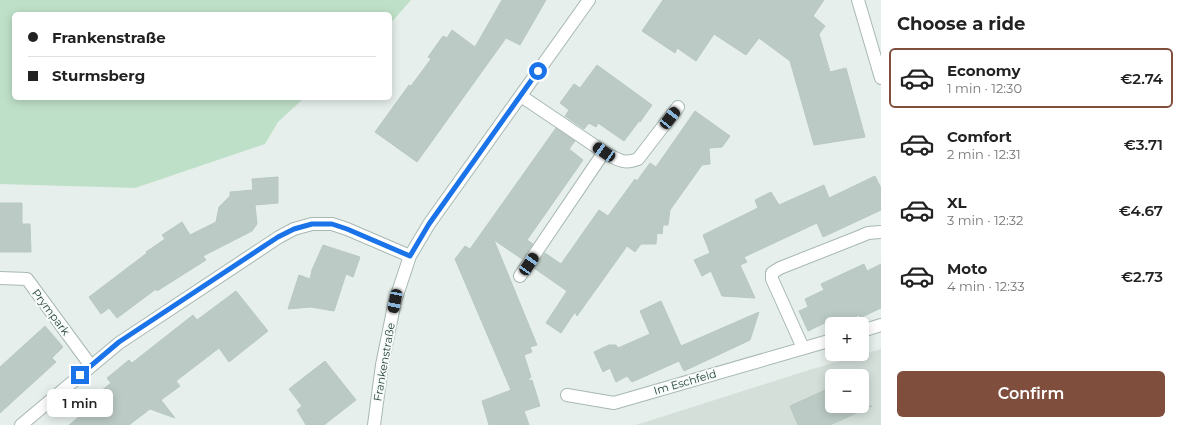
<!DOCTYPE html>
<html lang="en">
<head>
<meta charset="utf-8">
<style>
  :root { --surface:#fff; --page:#f6f6f6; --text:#222; --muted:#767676; --line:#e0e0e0; --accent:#804e3d }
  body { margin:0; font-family:Montserrat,sans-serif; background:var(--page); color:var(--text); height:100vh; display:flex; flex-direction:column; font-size:15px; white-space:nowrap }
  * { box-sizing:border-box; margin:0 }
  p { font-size:13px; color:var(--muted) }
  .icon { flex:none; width:22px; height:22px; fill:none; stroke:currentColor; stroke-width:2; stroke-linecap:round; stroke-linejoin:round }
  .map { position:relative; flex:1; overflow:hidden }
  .sheet { display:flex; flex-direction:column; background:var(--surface); width:300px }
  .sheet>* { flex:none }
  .banner { position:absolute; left:12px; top:12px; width:380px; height:88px; border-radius:6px; box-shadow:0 2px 10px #0003; display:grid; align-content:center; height:88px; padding:0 16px; background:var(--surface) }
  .buttons { position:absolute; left:825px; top:317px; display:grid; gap:8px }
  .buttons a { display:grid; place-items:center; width:44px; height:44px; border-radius:6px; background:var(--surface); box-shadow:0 2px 10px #0003; font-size:20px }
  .end { position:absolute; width:18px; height:18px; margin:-9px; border:5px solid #1a73e8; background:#fff; box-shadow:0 0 0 2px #fff }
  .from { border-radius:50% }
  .bubble { position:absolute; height:28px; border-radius:6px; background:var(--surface); box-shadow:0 2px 10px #0003; font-size:13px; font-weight:600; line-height:28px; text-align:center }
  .car { position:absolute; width:12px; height:24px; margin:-12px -6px; border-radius:5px; box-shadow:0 0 3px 1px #0007; background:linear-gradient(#222 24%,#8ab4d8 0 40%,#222 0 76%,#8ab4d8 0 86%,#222 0) }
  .banner b { display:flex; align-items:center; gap:14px; height:38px; font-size:15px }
  .banner b+b { border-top:1px solid var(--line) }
  .banner i { width:10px; height:10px; background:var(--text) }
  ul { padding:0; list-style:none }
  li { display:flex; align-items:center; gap:12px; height:60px; margin:0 8px 6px; padding:0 8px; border:2px solid transparent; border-radius:6px }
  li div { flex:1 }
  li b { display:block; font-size:15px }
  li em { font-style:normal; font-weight:600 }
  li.current { border-color:var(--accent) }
  li>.icon { width:36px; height:36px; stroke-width:1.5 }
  h2 { padding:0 16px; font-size:18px; line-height:48px }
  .primary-button { display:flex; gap:8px; margin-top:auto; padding:8px 16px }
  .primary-button a { flex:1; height:46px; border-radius:6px; background:var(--accent); color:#fff; font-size:16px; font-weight:600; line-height:46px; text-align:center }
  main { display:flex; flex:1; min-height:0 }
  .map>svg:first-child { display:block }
  .built { fill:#d4dfda; fill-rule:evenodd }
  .green { fill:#bfe0c8 }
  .building { fill:#bbcac4; stroke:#b8c9c2 }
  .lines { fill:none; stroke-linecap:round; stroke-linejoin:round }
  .street-casing { stroke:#a8b8b2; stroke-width:14 }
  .street { stroke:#fff; stroke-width:12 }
  .route { stroke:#1a73e8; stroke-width:5 }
  .labels { text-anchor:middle; stroke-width:4; stroke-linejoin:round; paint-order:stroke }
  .street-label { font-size:11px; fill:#24423a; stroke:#f7fbf9 }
</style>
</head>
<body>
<main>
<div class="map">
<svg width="881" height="425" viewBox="0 0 881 425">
  <rect width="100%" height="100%" fill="#e6efeb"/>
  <path class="built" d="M881 349V425H636L809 370ZM832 376H862V406H832Z"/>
  <path class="green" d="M0 0H411L390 24V14H14V98H304L278 122 265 144 135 188 0 184Z"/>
  <path class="building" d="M502 0H546L520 45 506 38 417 162 375 132 409 85 411 86 431 59 428 57 443 36 447 38 452 30 475 47Z
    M663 0H824L813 16 825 26 819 34 830 72 846 68 865 137 814 145 790 61 759 38 746 55 714 34 696 61 677 48 675 53 642 31Z
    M597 65 652 105 640 122 639 121 624 141 598 123 596 127 589 123 584 129 565 116 569 110 560 103 574 84 580 88Z
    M695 111 730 136 722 147 709 148 710 164 702 165 670 210 668 225H663L662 234 657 233 656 244H641L635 252 627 246 577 316 575 312 561 333 546 323 567 291 534 268 545 253 561 264 599 210 608 216 635 179 637 181 650 163 656 167Z
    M556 128 575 141 569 149 583 160 527 240 533 244 522 259 494 240 537 345 530 347 532 352 524 355 531 377 527 381 532 380 540 406 524 411 529 425H489L482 401 511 390 455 259 465 246 470 249Z
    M875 176 881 188V210L823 237 817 223 744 257 747 262 740 265 755 298 722 296 711 271 702 276 694 260 710 253 703 235 758 208 755 200 771 192 779 205 824 185 829 198Z
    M278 177V203L255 205 257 224 252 231 203 256 206 260 157 291 156 289 117 318 109 308 101 314 89 297 147 253 146 252 165 239 162 235 182 222 190 235 216 222 219 207 230 196V192L253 190 252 179Z
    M0 203H22V224H30L31 252H0Z
    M323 245 360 257 353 277 346 274 334 311 311 307 288 309 299 275 310 279 312 270Z
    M864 264 867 271 881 264V308L860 318 859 315 841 324 837 317 808 331 799 311 808 307 805 299 824 290 821 284Z
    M236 291 268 331 229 362 219 348 176 381 180 386 161 400 175 418 150 409 129 425H69L91 407 87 402 111 383 107 378 129 360 132 363 193 315 197 320Z
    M661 301 681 346 759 312 750 340 684 371 679 361 632 382 627 376 616 382 610 368 603 372 594 352 609 345H616L618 348 650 334 640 311Z
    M45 326 63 347 52 358 56 362 0 413V367Z
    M325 361 356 400 324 425H306L297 410 302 406 289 389Z
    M832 387V406H872L830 425H798L790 406Z"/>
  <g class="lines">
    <g class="street-casing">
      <path id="street" d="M858 0 881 78
        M604 152C617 159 623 165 638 159L678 107
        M520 276 604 152 521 96
        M0 278 27 279 91 366
        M862 331 881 325
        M803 348 772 279V273L780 268 861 236 868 233 881 232
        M567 395 614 403 832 340
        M21 425 119 343 279 237 294 229 312 224H332L347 229 410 256
        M374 425 382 365 395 301 410 256 429 224 589 0"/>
    </g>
    <use href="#street" class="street"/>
  </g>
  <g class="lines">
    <path class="route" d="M80 375 119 342 278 237 294 229 312 224H332L347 229 410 256 429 224 538 71"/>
  </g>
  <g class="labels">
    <g class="street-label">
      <text transform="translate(51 312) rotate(53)" y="4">Prympark</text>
      <text transform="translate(384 362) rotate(-80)" y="4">Frankenstraße</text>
      <text transform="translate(685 382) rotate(-16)" y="4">Im Eschfeld</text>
    </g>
  </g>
</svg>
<div class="buttons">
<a>+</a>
<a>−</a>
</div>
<i class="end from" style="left:538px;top:71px"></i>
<i class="end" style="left:80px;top:375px"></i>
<div class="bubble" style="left:47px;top:389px;width:66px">1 min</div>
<i class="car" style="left:670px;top:118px;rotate:38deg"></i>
<i class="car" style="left:604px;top:152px;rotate:304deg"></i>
<i class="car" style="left:529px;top:264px;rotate:34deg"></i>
<i class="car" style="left:395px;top:301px;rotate:191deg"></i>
<div class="banner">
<b><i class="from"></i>Frankenstraße</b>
<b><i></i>Sturmsberg</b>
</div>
</div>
<section class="sheet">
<h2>Choose a ride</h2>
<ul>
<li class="current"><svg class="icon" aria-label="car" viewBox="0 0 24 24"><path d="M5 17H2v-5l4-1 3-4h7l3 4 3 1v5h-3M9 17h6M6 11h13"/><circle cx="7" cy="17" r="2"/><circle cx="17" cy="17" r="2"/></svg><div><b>Economy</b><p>1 min · 12:30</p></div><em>€2.74</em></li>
<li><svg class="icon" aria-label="car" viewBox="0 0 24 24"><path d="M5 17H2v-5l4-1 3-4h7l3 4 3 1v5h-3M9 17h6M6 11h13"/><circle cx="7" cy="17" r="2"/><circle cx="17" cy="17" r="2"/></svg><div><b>Comfort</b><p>2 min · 12:31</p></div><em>€3.71</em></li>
<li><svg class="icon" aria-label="car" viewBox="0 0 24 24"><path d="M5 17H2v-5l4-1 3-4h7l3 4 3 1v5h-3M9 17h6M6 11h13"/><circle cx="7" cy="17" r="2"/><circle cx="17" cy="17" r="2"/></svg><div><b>XL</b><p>3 min · 12:32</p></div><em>€4.67</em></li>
<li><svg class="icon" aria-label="car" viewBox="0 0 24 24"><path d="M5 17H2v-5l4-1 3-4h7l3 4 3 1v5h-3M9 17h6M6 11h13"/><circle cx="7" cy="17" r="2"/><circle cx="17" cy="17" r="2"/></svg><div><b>Moto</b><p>4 min · 12:33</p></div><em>€2.73</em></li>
</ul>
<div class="primary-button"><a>Confirm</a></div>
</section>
</main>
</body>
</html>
